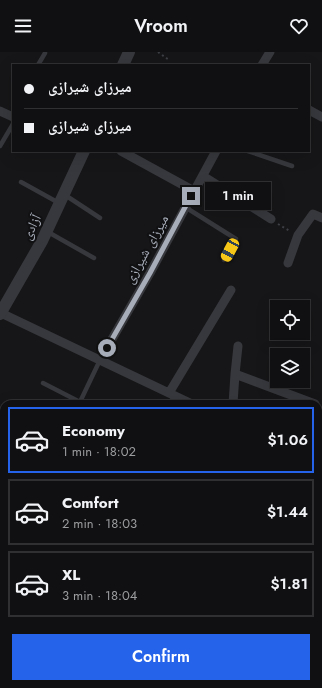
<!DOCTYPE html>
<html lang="en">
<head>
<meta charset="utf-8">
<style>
  :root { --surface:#101012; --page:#1e1e20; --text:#f1f3f6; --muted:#9c9d9f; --line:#303032; --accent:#2563eb }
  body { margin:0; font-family:Jost,"Noto Naskh Arabic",sans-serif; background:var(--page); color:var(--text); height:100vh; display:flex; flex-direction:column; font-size:15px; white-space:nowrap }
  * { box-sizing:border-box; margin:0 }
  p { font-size:13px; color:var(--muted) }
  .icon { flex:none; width:22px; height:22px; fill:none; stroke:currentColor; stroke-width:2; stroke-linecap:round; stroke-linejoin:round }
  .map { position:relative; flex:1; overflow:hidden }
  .sheet { position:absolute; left:0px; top:348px; width:322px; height:288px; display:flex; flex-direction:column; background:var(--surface); border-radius:12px 12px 0 0; box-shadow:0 4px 16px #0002,0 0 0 1px var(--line) }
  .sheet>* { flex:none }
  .hud { position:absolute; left:12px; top:12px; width:298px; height:88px; border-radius:0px; box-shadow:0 4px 16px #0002,0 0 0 1px var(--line); display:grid; align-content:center; height:88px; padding:0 12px; background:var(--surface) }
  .tools { position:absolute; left:270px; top:248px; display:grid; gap:8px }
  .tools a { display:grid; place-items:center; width:40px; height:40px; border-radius:0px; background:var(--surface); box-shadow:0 4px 16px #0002,0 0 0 1px var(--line); font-size:20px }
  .end { position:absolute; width:18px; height:18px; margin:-9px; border:5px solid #a7adb9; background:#111; box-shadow:0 0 0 2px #111 }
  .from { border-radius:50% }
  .bubble { position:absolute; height:28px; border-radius:0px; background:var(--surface); box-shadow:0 4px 16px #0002,0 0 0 1px var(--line); font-size:13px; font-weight:600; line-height:28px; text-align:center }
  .car { position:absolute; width:12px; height:24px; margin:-12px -6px; border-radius:5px; box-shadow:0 0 3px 1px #0007; background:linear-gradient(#f5c518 24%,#345 0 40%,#f5c518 0 76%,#345 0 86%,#f5c518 0) }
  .hud b { display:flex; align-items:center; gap:14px; height:38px; font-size:15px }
  .hud b+b { border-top:1px solid var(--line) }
  .hud i { width:10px; height:10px; background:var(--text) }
  ul { padding:7px 0 0; list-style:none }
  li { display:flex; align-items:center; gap:12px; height:66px; margin:0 8px 6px; padding:0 4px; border:2px solid var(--line); border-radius:0px }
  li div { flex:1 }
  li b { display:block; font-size:15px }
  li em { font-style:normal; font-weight:600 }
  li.on { border-color:var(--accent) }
  li>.icon { width:36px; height:36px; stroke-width:1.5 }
  .button { display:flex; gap:8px; margin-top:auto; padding:8px 12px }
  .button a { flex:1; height:46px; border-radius:0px; background:var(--accent); color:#fff; font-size:16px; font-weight:600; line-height:46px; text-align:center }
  header { display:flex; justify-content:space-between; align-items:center; height:52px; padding:0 12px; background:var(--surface); font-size:18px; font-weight:600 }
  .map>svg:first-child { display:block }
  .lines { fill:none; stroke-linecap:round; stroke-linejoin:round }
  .path { stroke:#3d3f45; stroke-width:2; stroke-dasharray:2 3; stroke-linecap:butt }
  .service { stroke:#37383d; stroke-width:4.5 }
  .minor { stroke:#37383d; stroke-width:9 }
  .tertiary { stroke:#37383d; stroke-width:12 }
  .route { stroke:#a7adb9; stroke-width:5 }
  .labels { text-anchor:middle; stroke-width:4; stroke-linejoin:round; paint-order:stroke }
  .street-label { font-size:14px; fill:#a7adb9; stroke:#111113 }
</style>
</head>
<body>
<header><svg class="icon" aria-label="menu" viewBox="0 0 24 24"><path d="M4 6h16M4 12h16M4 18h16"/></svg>Vroom<svg class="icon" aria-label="heart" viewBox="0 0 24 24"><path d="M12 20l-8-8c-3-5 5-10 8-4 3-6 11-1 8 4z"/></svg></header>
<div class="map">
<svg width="322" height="636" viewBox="0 0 322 636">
  <rect width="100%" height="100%" fill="#161618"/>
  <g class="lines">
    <path class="path" d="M158 0 169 8
      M278 172 290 179"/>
    <path class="service" d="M38 13 45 1
      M0 94 13 72
      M248 99 292 114
      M21 130 59 151
      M65 143 100 166
      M185 155 236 187 224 208
      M48 180 94 206
      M43 331 80 350
      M79 352 100 308
      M170 352 174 344"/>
    <path class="minor" d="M262 13 270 0
      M309 58 322 65
      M0 59 13 65
      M121 99 194 139
      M203 124 271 167
      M288 211 298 183 313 162 322 166
      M1 261 192 352
      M100 308 150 221 216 99
      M235 322 315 352
      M169 341 231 238
      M233 352 235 322 238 294
      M0 370 4 372
      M0 475 4 477
      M318 484 322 485
      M318 567 322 568
      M106 636 108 632
      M178 636 180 632"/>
    <path class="tertiary" d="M123 13 129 0
      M0 262 42 189 84 99
      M318 373 322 365
      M218 636 221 632"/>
  </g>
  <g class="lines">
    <path class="route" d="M107 296 150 221 191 144"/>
  </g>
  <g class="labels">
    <g class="street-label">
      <text transform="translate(31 175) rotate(-64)" y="5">آزادی</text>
      <text transform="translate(146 197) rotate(-61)" y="5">میرزای شیرازی</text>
    </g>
  </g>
</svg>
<div class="tools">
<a><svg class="icon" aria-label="locate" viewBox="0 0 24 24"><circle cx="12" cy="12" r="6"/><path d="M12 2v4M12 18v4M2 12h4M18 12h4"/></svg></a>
<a><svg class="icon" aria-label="layers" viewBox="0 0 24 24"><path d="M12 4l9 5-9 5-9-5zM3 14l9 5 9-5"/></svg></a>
</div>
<i class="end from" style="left:107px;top:296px"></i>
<i class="end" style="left:191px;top:144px"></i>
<div class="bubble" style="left:205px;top:130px;width:66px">1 min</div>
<i class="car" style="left:230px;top:198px;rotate:208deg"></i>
<div class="hud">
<b><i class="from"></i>میرزای شیرازی</b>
<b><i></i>میرزای شیرازی</b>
</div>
<section class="sheet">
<ul>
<li class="on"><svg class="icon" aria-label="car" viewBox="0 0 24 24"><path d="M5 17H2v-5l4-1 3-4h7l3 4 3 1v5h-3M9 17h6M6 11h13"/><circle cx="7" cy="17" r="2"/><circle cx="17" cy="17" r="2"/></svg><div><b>Economy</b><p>1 min · 18:02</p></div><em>$1.06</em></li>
<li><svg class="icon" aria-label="car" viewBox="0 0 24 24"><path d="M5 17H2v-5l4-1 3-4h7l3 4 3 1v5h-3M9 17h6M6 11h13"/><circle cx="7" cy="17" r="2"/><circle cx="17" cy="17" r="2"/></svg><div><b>Comfort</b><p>2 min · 18:03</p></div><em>$1.44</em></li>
<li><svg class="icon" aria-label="car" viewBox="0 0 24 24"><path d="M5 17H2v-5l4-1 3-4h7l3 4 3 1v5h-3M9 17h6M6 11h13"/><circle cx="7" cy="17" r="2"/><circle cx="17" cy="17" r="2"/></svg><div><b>XL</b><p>3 min · 18:04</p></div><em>$1.81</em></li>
</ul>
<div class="button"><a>Confirm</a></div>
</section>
</div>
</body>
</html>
